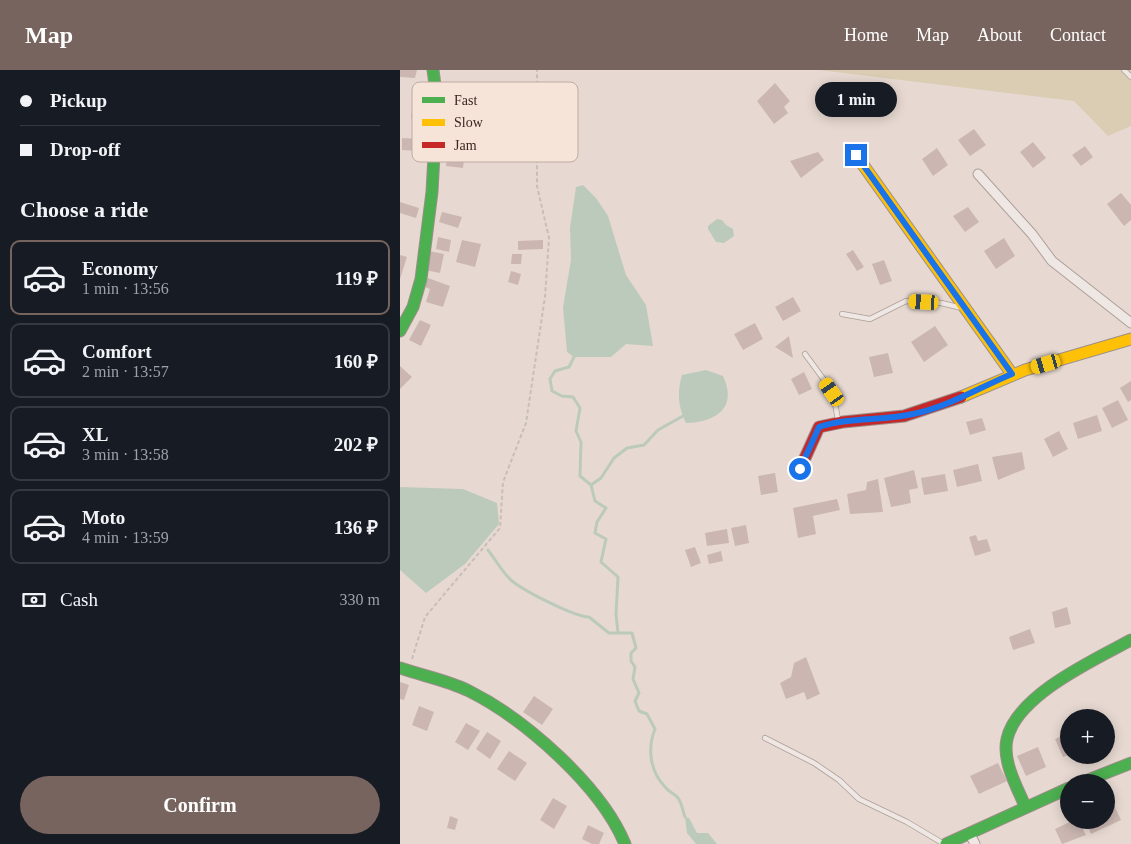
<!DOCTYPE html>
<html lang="en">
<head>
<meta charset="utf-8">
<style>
  :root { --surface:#171b24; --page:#242831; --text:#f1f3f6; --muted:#9ea1a6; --line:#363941; --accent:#78645e }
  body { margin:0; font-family:"Times New Roman",serif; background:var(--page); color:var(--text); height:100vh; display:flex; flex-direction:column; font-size:19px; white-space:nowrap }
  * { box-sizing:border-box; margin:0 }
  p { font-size:16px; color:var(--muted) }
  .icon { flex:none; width:28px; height:28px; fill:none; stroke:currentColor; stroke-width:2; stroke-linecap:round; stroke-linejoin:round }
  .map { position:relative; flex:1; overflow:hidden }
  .details { display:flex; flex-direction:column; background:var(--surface); width:400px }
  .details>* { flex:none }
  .banner { display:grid; align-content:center; height:110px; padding:0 20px; background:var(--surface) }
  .buttons { position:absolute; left:660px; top:639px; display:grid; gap:10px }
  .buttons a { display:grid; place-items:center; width:55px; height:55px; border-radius:50%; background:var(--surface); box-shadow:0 2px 12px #0003; font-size:25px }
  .end { position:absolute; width:22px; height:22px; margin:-11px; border:6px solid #1a73e8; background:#fff; box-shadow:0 0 0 2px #fff }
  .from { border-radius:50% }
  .bubble { position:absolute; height:35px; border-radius:18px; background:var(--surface); box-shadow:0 2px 12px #0003; font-size:16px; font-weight:700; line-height:35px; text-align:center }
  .car { position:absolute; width:15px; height:30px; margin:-15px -8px; border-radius:6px; box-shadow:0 0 4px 1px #0007; background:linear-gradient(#f5c518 24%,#345 0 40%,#f5c518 0 76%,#345 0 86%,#f5c518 0) }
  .banner b { display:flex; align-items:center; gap:18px; height:48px; font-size:19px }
  .banner b+b { border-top:1px solid var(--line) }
  .banner i { width:12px; height:12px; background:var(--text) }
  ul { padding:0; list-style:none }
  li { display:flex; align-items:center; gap:15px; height:75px; margin:0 10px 8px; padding:0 10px; border:2px solid var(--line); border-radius:10px }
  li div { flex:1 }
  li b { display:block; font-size:19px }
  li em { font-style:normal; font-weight:700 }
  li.current { border-color:var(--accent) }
  li>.icon { width:45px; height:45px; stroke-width:1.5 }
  h2 { padding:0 20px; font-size:22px; line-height:60px }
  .pay { display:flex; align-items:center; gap:12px; height:55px; padding:0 20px; font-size:19px }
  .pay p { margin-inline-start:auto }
  .cta { display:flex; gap:10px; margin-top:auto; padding:10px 20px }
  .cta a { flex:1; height:58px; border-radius:30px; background:var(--accent); color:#fff; font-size:20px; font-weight:700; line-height:58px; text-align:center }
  header { display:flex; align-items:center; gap:30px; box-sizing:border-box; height:70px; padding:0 25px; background:var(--accent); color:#fff }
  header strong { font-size:24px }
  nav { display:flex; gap:28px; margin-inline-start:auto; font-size:18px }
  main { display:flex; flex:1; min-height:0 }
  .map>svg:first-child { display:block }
  .green { fill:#dacdb3 }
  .water { fill:#bccabc }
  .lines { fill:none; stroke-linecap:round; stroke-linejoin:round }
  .stream { stroke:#bccabc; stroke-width:3 }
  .building { fill:#cbb6b1 }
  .lane-casing { stroke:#ac9f99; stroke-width:6 }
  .street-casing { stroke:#ac9f99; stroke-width:11 }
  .fast-casing { stroke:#9c8e89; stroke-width:13 }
  .slow-casing { stroke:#9c8e89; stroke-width:13 }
  .jam-casing { stroke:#9c8e89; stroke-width:13 }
  .path { stroke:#c8beb9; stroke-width:2; stroke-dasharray:4 2.5; stroke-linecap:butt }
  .lane { stroke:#efe7e3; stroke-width:4.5 }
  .street { stroke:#efe7e3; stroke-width:9 }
  .fast { stroke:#4caf50; stroke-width:11 }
  .slow { stroke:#ffc107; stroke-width:11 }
  .jam { stroke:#c62828; stroke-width:11 }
  .route { stroke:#1a73e8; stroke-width:6 }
  .key { fill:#f7e4d8; stroke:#bfaba1; stroke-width:1 }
  .key-label { font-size:14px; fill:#3d2520 }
</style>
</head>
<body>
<header>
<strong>Map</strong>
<nav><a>Home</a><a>Map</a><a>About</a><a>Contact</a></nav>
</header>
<main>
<section class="details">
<div class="banner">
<b><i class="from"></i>Pickup</b>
<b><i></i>Drop-off</b>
</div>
<h2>Choose a ride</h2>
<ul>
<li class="current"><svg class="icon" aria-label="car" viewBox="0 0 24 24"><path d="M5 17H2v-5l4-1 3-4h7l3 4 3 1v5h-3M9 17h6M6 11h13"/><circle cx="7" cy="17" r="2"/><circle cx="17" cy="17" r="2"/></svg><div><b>Economy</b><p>1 min · 13:56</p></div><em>119 ₽</em></li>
<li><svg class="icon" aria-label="car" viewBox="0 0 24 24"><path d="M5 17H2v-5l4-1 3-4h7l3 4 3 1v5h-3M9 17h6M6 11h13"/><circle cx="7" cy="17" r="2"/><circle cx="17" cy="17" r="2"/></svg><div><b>Comfort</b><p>2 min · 13:57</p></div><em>160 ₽</em></li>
<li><svg class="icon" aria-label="car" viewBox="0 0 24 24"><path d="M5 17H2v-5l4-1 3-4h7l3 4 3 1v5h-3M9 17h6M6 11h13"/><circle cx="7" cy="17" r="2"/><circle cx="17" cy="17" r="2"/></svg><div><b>XL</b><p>3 min · 13:58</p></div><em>202 ₽</em></li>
<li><svg class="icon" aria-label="car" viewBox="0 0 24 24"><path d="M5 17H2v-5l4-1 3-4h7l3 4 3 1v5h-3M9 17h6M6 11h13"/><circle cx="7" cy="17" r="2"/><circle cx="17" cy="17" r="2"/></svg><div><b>Moto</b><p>4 min · 13:59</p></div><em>136 ₽</em></li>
</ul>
<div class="pay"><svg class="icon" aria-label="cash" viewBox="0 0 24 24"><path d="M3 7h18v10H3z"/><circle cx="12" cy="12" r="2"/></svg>Cash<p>330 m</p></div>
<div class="cta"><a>Confirm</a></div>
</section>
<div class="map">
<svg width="731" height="774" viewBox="0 0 731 774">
  <rect width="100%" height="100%" fill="#e7d9d1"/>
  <path class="green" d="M419 0H731V56L708 66 674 31Z"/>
  <path class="water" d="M183 115 196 128 208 146 226 205 246 235 253 276 226 274 211 287H174L167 282 163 237 171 190 170 158 176 117Z
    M317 149 322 150 326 155 333 159 334 166 324 173 316 172 308 159V156Z
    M306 300 323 306C338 338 316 352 286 353 278 336 277 323 282 305Z
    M0 417 63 419 97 433 99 454 65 494 26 523 0 500Z
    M285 747 289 748 297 763H308L317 774H296L287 763Z"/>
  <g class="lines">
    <path class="stream" d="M174 287 169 297 155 301 150 309 152 321 162 326 173 327 180 338 176 361 181 372 180 406 191 415 195 431 206 438 197 452 195 463 206 469 201 492 218 507 216 544 218 563
      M191 415 201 408 214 388 227 378 244 375 258 360 283 346
      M88 480C95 489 101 500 109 508 119 519 175 547 189 547L209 563H232L236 578 231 583V591L235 597 233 609 239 623 235 631 239 641 247 644 255 659C247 679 250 702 266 718 269 722 275 724 278 728 282 733 283 742 285 747"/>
  </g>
  <path class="building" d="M0 0H17L15 8 0 7Z
    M375 13 390 31 384 37 388 43 374 54 357 31Z
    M12 39 23 40 21 49 11 48Z
    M574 59 586 75 570 86 558 70Z
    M2 68 20 69 19 81 2 80Z
    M633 72 646 88 633 98 620 82Z
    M685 76 693 87 681 96 672 85Z
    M48 78 65 80 63 98 46 96Z
    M537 78 548 95 533 106 522 89Z
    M418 82 424 90 401 108 390 91Z
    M721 123 731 135V150L724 156 707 134Z
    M0 132 19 138 16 148 0 143Z
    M568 137 579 152 565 162 553 146Z
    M42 142 62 147 58 158 39 152Z
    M38 167 51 170 49 182 36 179Z
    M604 168 615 186 596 199 584 181Z
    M62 170 81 174 75 197 56 192Z
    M143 170V179L118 180V171Z
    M453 180 464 197 457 201 446 184Z
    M29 181 44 184 40 203 25 200Z
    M112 184H122L121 194H111Z
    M0 185 7 187 0 209Z
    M484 190 492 211 480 215 472 194Z
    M111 201 121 204 118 215 108 212Z
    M28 208 50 216 43 237 26 232 30 219 25 217Z
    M393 227 401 241 383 251 375 237Z
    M20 250 31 255 21 276 9 270Z
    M355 253 363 269 343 280 334 264Z
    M535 256 548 275 524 292 511 272Z
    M389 266 393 288 375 277Z
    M488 283 493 303 474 307 469 287Z
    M0 296 12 307 0 319Z
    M404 302 412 319 399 325 391 309Z
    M731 311V330L728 332 720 318Z
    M718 330 728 350 712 358 702 338Z
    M697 345 702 361 678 369 673 353Z
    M582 348 586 360 570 365 566 352Z
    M659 361 668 379 653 387 644 369Z
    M622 382 625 399 598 410 592 387Z
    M578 394 582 411 557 417 553 400Z
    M514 400 518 418 509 420 511 433 491 437 484 408Z
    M375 403 378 422 361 425 358 406Z
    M545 404 548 421 524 425 521 408Z
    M478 409 483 442 450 444 447 424 466 420 467 412Z
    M437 429 440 440 413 446 416 464 398 468 393 438Z
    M346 455 349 473 335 476 331 458Z
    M327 459 329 473 307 476 305 463Z
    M576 465 578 471 587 469 591 481 575 486 569 467Z
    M295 477 301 493 291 497 285 480Z
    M321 481 323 491 309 494 307 485Z
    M667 537 671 554 655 558 652 542Z
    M630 559 635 573 613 580 609 567Z
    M406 587 420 624 407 630 404 622 386 629 380 613 391 607 394 593Z
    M0 612 9 615 4 630 0 629Z
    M134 626 153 639 142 655 123 642Z
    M19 636 34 642 27 661 12 655Z
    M66 653 80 661 68 680 55 672Z
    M87 662 101 671 90 689 76 679Z
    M669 663V685L663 687 655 669Z
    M638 677 646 697 626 706 617 686Z
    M109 681 127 693 115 711 97 699Z
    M598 693 607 711 579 724 570 706Z
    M153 728 167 736 154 759 140 750Z
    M712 731 721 750 691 764 685 750H706V734Z
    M50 746 58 749 55 760 47 758Z
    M674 750H678L686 765 662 774 655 759Z
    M188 755 204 763 199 774H192L182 769Z"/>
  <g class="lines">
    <g class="lane-casing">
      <path id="lane" d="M724 0 731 7
        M442 244 470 249 506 231 541 233 562 238
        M405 284 433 322 438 350
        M365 668 414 693 439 710 459 729 507 752 544 774"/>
    </g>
    <g class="street-casing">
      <path id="street" d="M578 104 632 164 652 191 731 253
        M570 764 575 774"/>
    </g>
    <g class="fast-casing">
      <path id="fast" d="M0 261 13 237 21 209 32 122 37 30 33 0
        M0 598C23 606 47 610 69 621 125 649 201 716 225 774
        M683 712 731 693
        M625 736C617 717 602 691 607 669 617 625 694 590 731 570
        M546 774 669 718"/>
    </g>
    <g class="slow-casing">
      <path id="slow" d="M456 85 612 304
        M561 327 625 300 731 269"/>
    </g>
    <g class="jam-casing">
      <path id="jam" d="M400 399 419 357 443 352 504 346 561 327"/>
    </g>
    <path class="path" d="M12 589 25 547 100 458 103 412 126 353 145 227 149 168 137 116V0"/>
    <use href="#lane" class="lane"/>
    <use href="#street" class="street"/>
    <use href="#fast" class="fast"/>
    <use href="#slow" class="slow"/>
    <use href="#jam" class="jam"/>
  </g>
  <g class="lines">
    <path class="route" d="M400 399 419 357C450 347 482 351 513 344 548 337 580 317 612 304L456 85"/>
  </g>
  <rect x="12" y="12" width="166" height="80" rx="8" class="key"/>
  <rect x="22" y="27" width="23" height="6" fill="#4caf50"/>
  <rect x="22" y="49" width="23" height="7" fill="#ffc107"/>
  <rect x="22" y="72" width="23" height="6" fill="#c62828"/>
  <g class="key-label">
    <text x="54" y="35">Fast</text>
    <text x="54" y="57">Slow</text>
    <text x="54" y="80">Jam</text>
  </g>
</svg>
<div class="buttons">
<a>+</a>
<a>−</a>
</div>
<i class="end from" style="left:400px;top:399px"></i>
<i class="end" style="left:456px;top:85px"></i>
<div class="bubble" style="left:415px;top:12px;width:82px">1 min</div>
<i class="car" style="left:524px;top:232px;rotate:273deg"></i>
<i class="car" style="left:646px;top:294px;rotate:254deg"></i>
<i class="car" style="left:432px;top:322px;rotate:325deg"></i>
</div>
</main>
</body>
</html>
